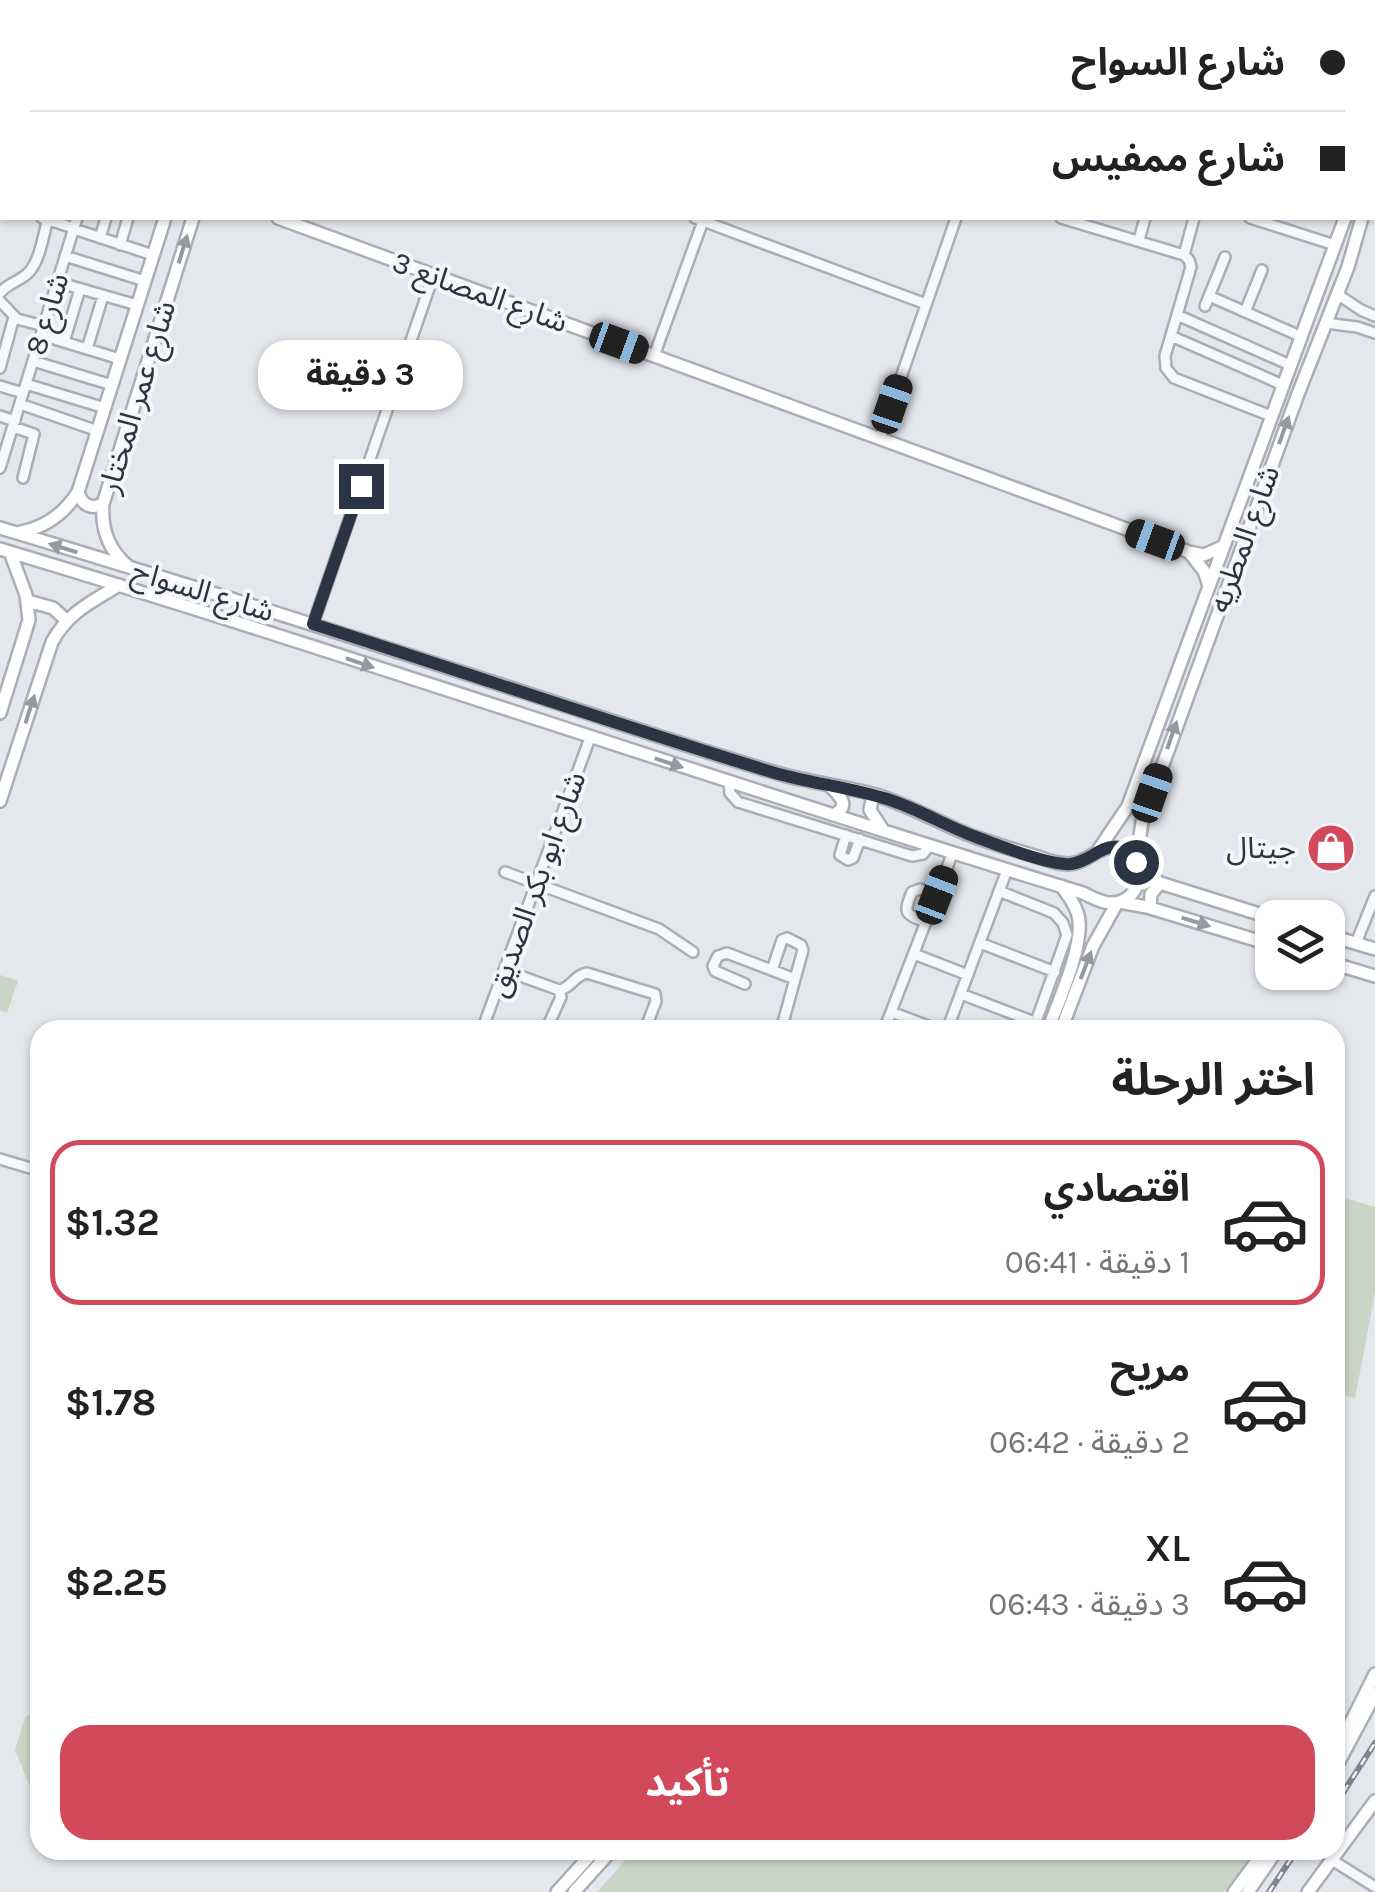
<!DOCTYPE html>
<html lang="ar">
<head>
<meta charset="utf-8">
<style>
  :root { --surface:#fff; --page:#f6f6f6; --text:#222; --muted:#767676; --line:#e0e0e0; --accent:#d1495b }
  body { margin:0; font-family:Karla,"Noto Sans Arabic",sans-serif; background:var(--page); color:var(--text); direction:rtl; height:100vh; display:flex; flex-direction:column; font-size:38px; white-space:nowrap }
  * { box-sizing:border-box; margin:0 }
  p { font-size:32px; color:var(--muted) }
  .icon { flex:none; width:55px; height:55px; fill:none; stroke:currentColor; stroke-width:2; stroke-linecap:round; stroke-linejoin:round }
  .map { position:relative; flex:1; overflow:hidden; direction:ltr }
  .sheet { position:absolute; left:30px; top:1020px; width:1315px; height:840px; display:flex; flex-direction:column; background:var(--surface); border-radius:30px; box-shadow:0 2px 8px #0004; direction:rtl }
  .sheet>* { flex:none }
  .top-card { position:absolute; left:0px; top:0px; width:1375px; height:220px; box-shadow:0 2px 8px #0004; direction:rtl; display:grid; align-content:center; height:220px; padding:0 30px; background:var(--surface) }
  .tools { position:absolute; left:1255px; top:900px; display:grid; gap:20px }
  .tools a { display:grid; place-items:center; width:90px; height:90px; border-radius:20px; background:var(--surface); box-shadow:0 2px 8px #0004; font-size:50px }
  .end { position:absolute; width:45px; height:45px; margin:-22px; border:12px solid #2b3445; background:#fff; box-shadow:0 0 0 5px #fff }
  .from { border-radius:50% }
  .bubble { position:absolute; height:70px; border-radius:30px; background:var(--surface); box-shadow:0 2px 8px #0004; font-size:32px; font-weight:700; line-height:70px; text-align:center; direction:rtl }
  .car { position:absolute; width:30px; height:60px; margin:-30px -15px; border-radius:12px; box-shadow:0 0 8px 2px #0007; background:linear-gradient(#222 24%,#8ab4d8 0 40%,#222 0 76%,#8ab4d8 0 86%,#222 0) }
  .top-card b { display:flex; align-items:center; gap:35px; height:95px; font-size:38px }
  .top-card b+b { border-top:2px solid var(--line) }
  .top-card i { width:25px; height:25px; background:var(--text) }
  ul { padding:0; list-style:none }
  li { display:flex; align-items:center; gap:30px; height:165px; margin:0 20px 15px; padding:0 10px; border:5px solid transparent; border-radius:30px }
  li div { flex:1 }
  li b { display:block; font-size:38px }
  li em { font-style:normal; font-weight:700 }
  li.active { border-color:var(--accent) }
  li>.icon { width:90px; height:90px; stroke-width:1.5 }
  h2 { padding:0 30px; font-size:45px; line-height:120px }
  .action { display:flex; gap:20px; margin-top:auto; padding:20px 30px }
  .action a { flex:1; height:115px; border-radius:30px; background:var(--accent); color:#fff; font-size:40px; font-weight:700; line-height:115px; text-align:center }
  .map>svg:first-child { display:block }
  .built { fill:#d2d6de }
  .green { fill:#c9d6c5 }
  .lines { fill:none; stroke-linecap:round; stroke-linejoin:round }
  .street-casing { stroke:#a9aeb7; stroke-width:14 }
  .secondary-casing { stroke:#a9aeb7; stroke-width:16 }
  .street { stroke:#f7f8fa; stroke-width:9 }
  .secondary { stroke:#fff; stroke-width:11 }
  .rail-casing { stroke:#7d8696; stroke-width:6 }
  .rail { stroke:#f4f6f9; stroke-width:2.5; stroke-dasharray:8; stroke-linecap:butt }
  .oneway { fill:#959aa2 }
  .route { stroke:#2b3445; stroke-width:12 }
  .labels { text-anchor:middle; stroke-width:8; stroke-linejoin:round; paint-order:stroke }
  .street-label { font-size:30px; fill:#2b3445; stroke:#f4f6f9 }
  .poi-label { font-size:30px; fill:#2b3445; stroke:#f4f6f9; text-anchor:end }
</style>
</head>
<body>
<div class="map">
<svg width="1375" height="1892" viewBox="0 0 1375 1892">
  <rect width="100%" height="100%" fill="#e4e7ec"/>
  <path class="built" d="M669 0H849L848 2H668Z"/>
  <path class="green" d="M0 975 18 981 7 1013 0 1010Z
    M1335 1195 1375 1207V1293L1355 1398 1335 1393Z
    M40 1711V1788L29 1784 15 1750 25 1717Z
    M635 1850H1255L1224 1892H597Z"/>
  <g class="lines">
    <g class="street-casing">
      <path id="street" d="M99 0 100 2
        M159 0 167 2
        M487 0 493 2
        M902 0 910 2
        M1134 0 1143 2
        M1359 0 1368 2
        M146 2 147 0
        M530 2V0
        M655 2 656 0
        M855 2 856 0
        M1034 2 1035 0
        M1211 2 1212 0
        M1259 2 1260 0
        M0 23 2 24
        M0 50 2 51
        M0 72 2 73
        M0 102H2
        M0 138 2 139
        M0 170 2 171
        M0 189 2 190
        M42 218 74 228
        M695 218 926 304
        M1061 218 1184 255
        M1250 218 1335 245
        M74 229 153 255
        M100 238 106 218
        M1139 240 1145 218
        M120 245 128 218
        M1184 255 1189 260 1191 267 1165 356 1166 368 1174 378 1271 416
        M1184 255 1194 218
        M65 256 145 281
        M57 282 137 305
        M0 293C8 283 18 282 27 274 40 263 43 235 48 219
        M1337 294 1361 310 1375 316
        M1209 296 1300 336
        M0 301 17 319 44 326
        M1205 306 1225 257
        M1245 312 1262 270
        M1177 315 1290 365
        M1325 323 1357 327 1375 333
        M41 335 120 359
        M1171 336 1283 385
        M64 342 80 289
        M87 349 103 296
        M654 356 703 221
        M33 361 112 385
        M0 368 14 317
        M26 384 105 408
        M0 386 23 393
        M20 404 98 431
        M0 416 15 421
        M13 427 34 434 23 478
        M880 438 956 218
        M0 468 77 218
        M313 624 434 274
        M729 782 730 793 738 802 912 856 923 854 930 845
        M846 835 840 855 848 860 853 858 860 839
        M505 872 659 929 693 952
        M999 891 1054 913 1063 923 1067 935 1033 1030
        M926 922C905 914 903 914 912 892L920 889 937 895
        M980 943 1055 972
        M1356 943 1375 896
        M914 954 968 975
        M504 970 559 990 561 997 546 1030
        M772 970 782 940 787 938 801 945 803 950 781 1030
        M745 984 715 971 713 966 718 956 727 953 795 979
        M559 990C572 988 574 975 587 973L655 994 656 1001 645 1030
        M961 994 1037 1023
        M891 1012 939 1030
        M482 1030 590 738
        M884 1030 953 852
        M947 1030 1007 870
        M0 1159 40 1171
        M1332 1860 1375 1887"/>
    </g>
    <g class="secondary-casing">
      <path id="secondary" d="M245 2 246 0
        M273 2 274 0
        M1372 112 1375 102
        M1372 165 1375 155
        M278 218 1189 552 1204 555 1224 546
        M78 492C82 505 91 510 103 504
        M0 528C174 580 347 635 520 691 607 719 693 749 780 774 812 783 844 786 876 795 908 805 936 821 967 834 990 843 1015 850 1038 857 1050 861 1063 866 1075 863 1093 859 1103 840 1124 850 1150 862 1141 903 1111 903 1101 903 1092 897 1083 893 721 783 363 658 0 549
        M21 532C46 527 64 514 78 492L165 218
        M1189 552 1204 571 1209 586
        M129 567C108 550 101 529 103 504L193 218
        M28 601 53 608 66 620
        M0 713 29 620 26 595 10 552
        M829 785C839 795 852 806 833 815
        M878 796 872 800 870 810 883 830
        M0 801 52 642C68 612 92 602 119 585
        M1099 849 1128 806 1345 218
        M1136 862 1142 822 1298 394 1348 267 1362 218
        M1138 867 1160 883 1272 918
        M1119 902 1147 907 1272 945
        M1150 908 1151 894 1160 883
        M1328 935 1375 949
        M1328 962 1375 976
        M1048 1030C1058 1002 1082 950 1079 921 1078 908 1069 896 1061 886
        M1061 1030 1093 946 1117 903
        M1335 1754 1375 1674
        M1335 1769 1375 1694
        M557 1892 595 1850
        M574 1892 612 1850
        M1234 1892 1265 1850
        M1248 1892 1277 1850
        M1308 1892 1375 1801"/>
    </g>
    <use href="#street" class="street"/>
    <use href="#secondary" class="secondary"/>
    <g class="rail-casing">
      <path id="rail" d="M1335 1805 1375 1743
        M1269 1892 1297 1850"/>
    </g>
    <use href="#rail" class="rail"/>
  </g>
  <defs><path id="oneway-solid" d="M-6-.8H1V-3.2L6.5 0L1 3.2V.8H-6Z" transform="scale(2.5)"/></defs>
  <g class="oneway">
    <use href="#oneway-solid" transform="translate(183 249) rotate(-73)"/>
    <use href="#oneway-solid" transform="translate(1284 430) rotate(-70)"/>
    <use href="#oneway-solid" transform="translate(63 548) rotate(-163)"/>
    <use href="#oneway-solid" transform="translate(360 663) rotate(19)"/>
    <use href="#oneway-solid" transform="translate(30 709) rotate(-72)"/>
    <use href="#oneway-solid" transform="translate(1172 735) rotate(-71)"/>
    <use href="#oneway-solid" transform="translate(669 763) rotate(18)"/>
    <use href="#oneway-solid" transform="translate(1196 922) rotate(17)"/>
    <use href="#oneway-solid" transform="translate(1086 965) rotate(-69)"/>
  </g>
  <g class="lines">
    <path class="route" d="M361 486 313 624C467 673 621 726 775 773 814 784 855 788 893 801 922 811 948 827 976 837 998 845 1050 866 1071 864 1097 861 1111 828 1136 862"/>
  </g>
  <defs>
    <g id="shop-disc" transform="scale(2.5)"><circle r="9.5" fill="#d1495b" stroke="#f4f6f9"/><path d="M-5-2.5h2.3a2.7 3.5 0 0 1 5.4 0H5L5.5 6h-11ZM-1.5-2.5h3a1.5 2.3 0 0 0-3 0Z" fill="#fff"/></g>
  </defs>
  <g fill-rule="evenodd">
    <use href="#shop-disc" x="1331" y="848"/>
  </g>
  <g class="labels">
    <g class="street-label">
      <text transform="translate(480 292) rotate(20)" y="10">شارع المصانع 3</text>
      <text transform="translate(47 314) rotate(-73)" y="10">شارع 8</text>
      <text transform="translate(137 397) rotate(-73)" y="10">شارع عمر المختار</text>
      <text transform="translate(1244 539) rotate(-70)" y="10">شارع المطريه</text>
      <text transform="translate(203 591) rotate(17)" y="10">شارع السواح</text>
      <text transform="translate(536 884) rotate(-70)" y="10">شارع ابو بكر الصديق</text>
    </g>
    <g class="poi-label">
      <text x="1296" y="858">جيتال</text>
    </g>
  </g>
</svg>
<div class="tools">
<a><svg class="icon" aria-label="layers" viewBox="0 0 24 24"><path d="M12 4l9 5-9 5-9-5zM3 14l9 5 9-5"/></svg></a>
</div>
<i class="end from" style="left:1136px;top:862px"></i>
<i class="end" style="left:361px;top:486px"></i>
<div class="bubble" style="left:258px;top:340px;width:205px">3 دقيقة</div>
<i class="car" style="left:619px;top:343px;rotate:110deg"></i>
<i class="car" style="left:892px;top:404px;rotate:19deg"></i>
<i class="car" style="left:1155px;top:540px;rotate:290deg"></i>
<i class="car" style="left:1152px;top:793px;rotate:19deg"></i>
<i class="car" style="left:937px;top:895px;rotate:21deg"></i>
<div class="top-card">
<b><i class="from"></i>شارع السواح</b>
<b><i></i>شارع ممفيس</b>
</div>
<section class="sheet">
<h2>اختر الرحلة</h2>
<ul>
<li class="active"><svg class="icon" aria-label="car" viewBox="0 0 24 24"><path d="M5 17H2v-5l4-1 3-4h7l3 4 3 1v5h-3M9 17h6M6 11h13"/><circle cx="7" cy="17" r="2"/><circle cx="17" cy="17" r="2"/></svg><div><b>اقتصادي</b><p>1 دقيقة · 06:41</p></div><em>$1.32</em></li>
<li><svg class="icon" aria-label="car" viewBox="0 0 24 24"><path d="M5 17H2v-5l4-1 3-4h7l3 4 3 1v5h-3M9 17h6M6 11h13"/><circle cx="7" cy="17" r="2"/><circle cx="17" cy="17" r="2"/></svg><div><b>مريح</b><p>2 دقيقة · 06:42</p></div><em>$1.78</em></li>
<li><svg class="icon" aria-label="car" viewBox="0 0 24 24"><path d="M5 17H2v-5l4-1 3-4h7l3 4 3 1v5h-3M9 17h6M6 11h13"/><circle cx="7" cy="17" r="2"/><circle cx="17" cy="17" r="2"/></svg><div><b>XL</b><p>3 دقيقة · 06:43</p></div><em>$2.25</em></li>
</ul>
<div class="action"><a>تأكيد</a></div>
</section>
</div>
</body>
</html>
